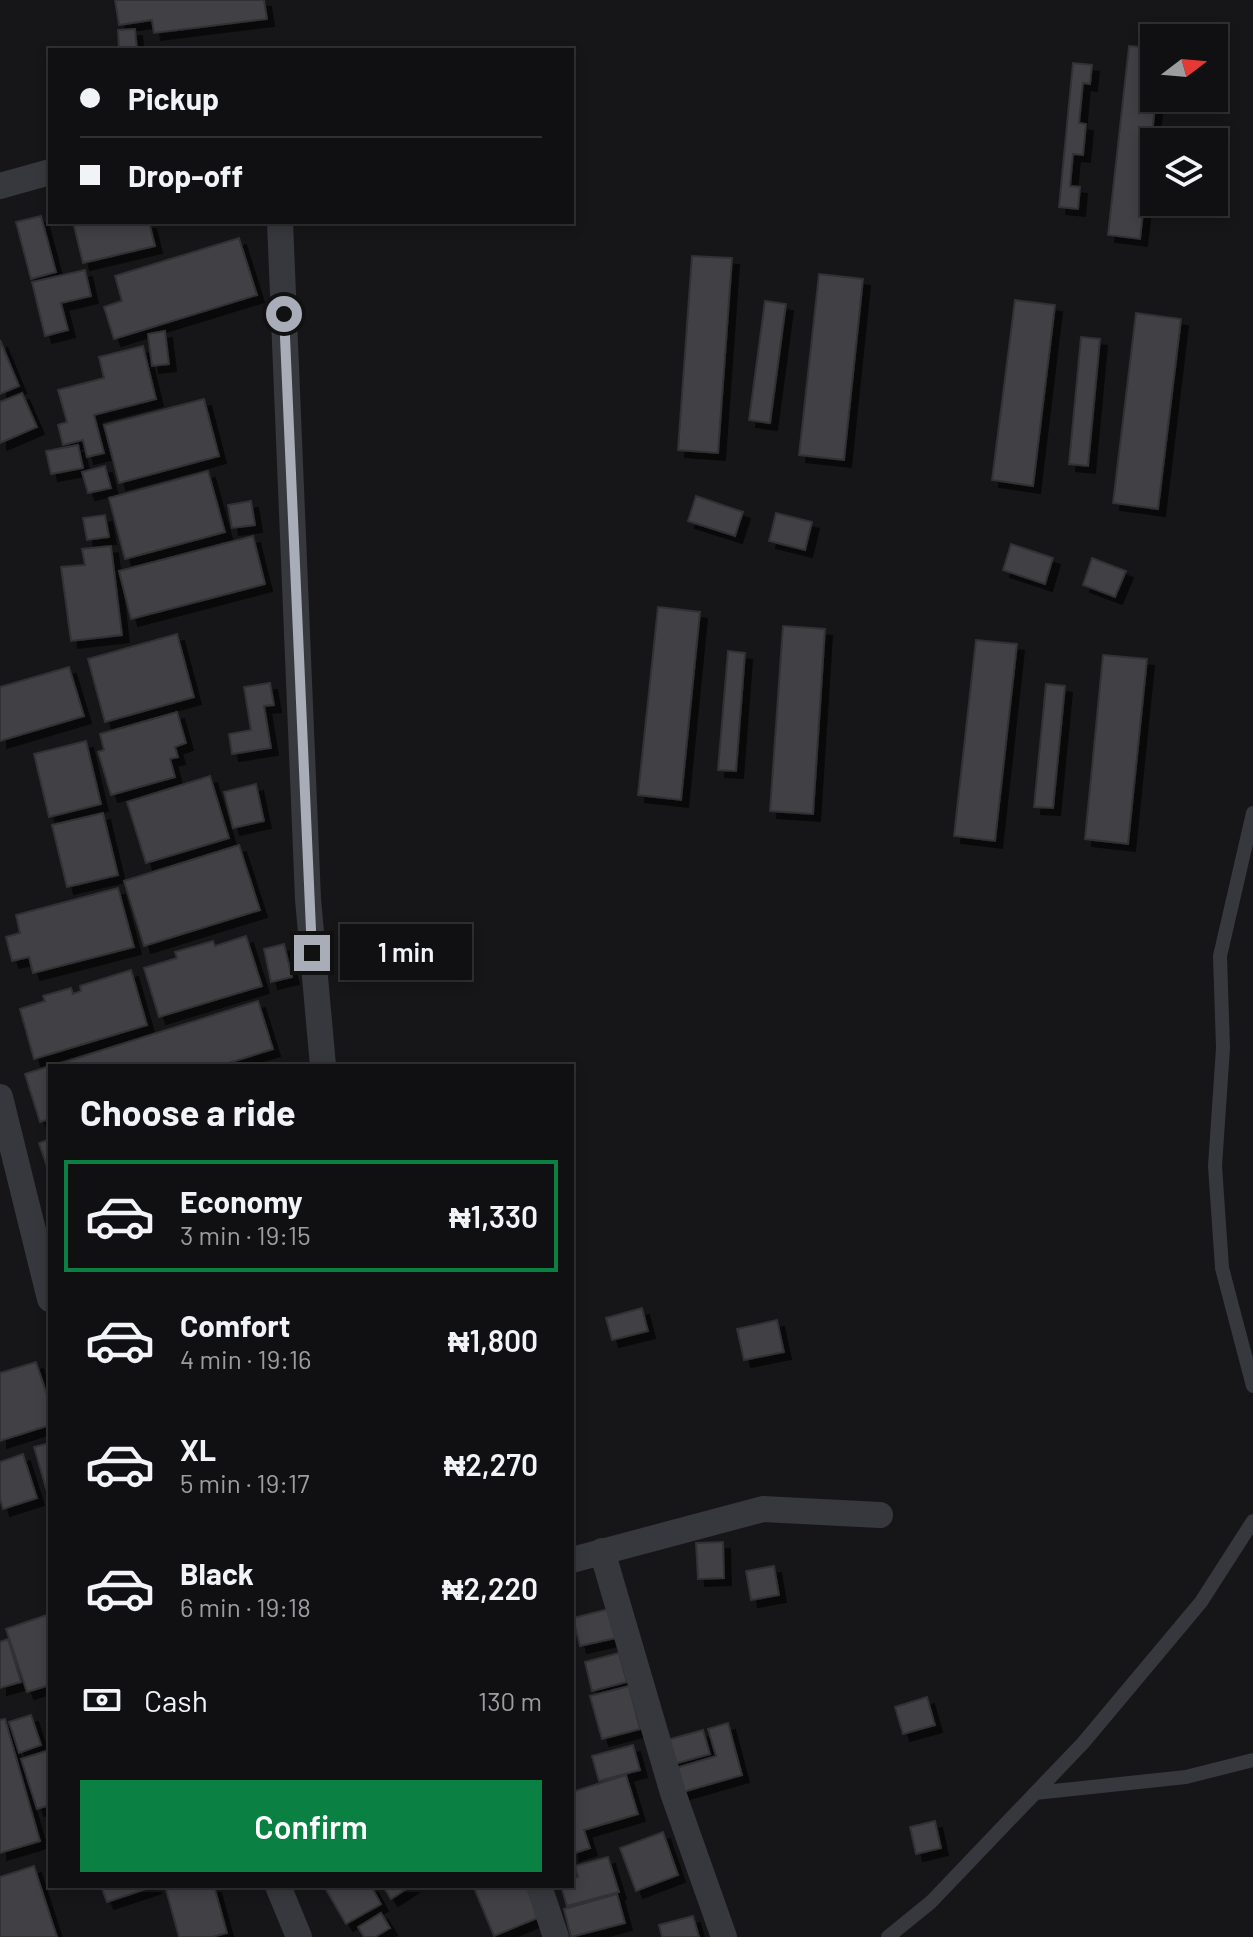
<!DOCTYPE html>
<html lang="en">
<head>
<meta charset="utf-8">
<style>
  :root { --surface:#101012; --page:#1e1e20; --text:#f1f3f6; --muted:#9c9d9f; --line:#303032; --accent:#0b8043 }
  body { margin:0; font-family:Barlow,sans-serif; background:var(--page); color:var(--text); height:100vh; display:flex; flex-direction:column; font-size:30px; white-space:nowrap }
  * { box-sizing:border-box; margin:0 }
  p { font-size:26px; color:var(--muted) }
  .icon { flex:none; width:44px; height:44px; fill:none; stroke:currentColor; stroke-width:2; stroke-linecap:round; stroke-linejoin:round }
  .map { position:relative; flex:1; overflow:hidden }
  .sheet { position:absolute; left:48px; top:1064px; width:526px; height:824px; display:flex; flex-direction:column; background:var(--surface); border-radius:0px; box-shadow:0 4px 12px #0003,0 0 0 2px var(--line) }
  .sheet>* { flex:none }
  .hud { position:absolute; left:48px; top:48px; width:526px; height:176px; border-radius:0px; box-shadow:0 4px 12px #0003,0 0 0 2px var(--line); display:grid; align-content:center; height:176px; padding:0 32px; background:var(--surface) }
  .needle { width:52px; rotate:74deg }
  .tools { position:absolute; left:1140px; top:24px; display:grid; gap:16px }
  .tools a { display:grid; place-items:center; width:88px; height:88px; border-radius:0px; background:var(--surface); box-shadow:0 4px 12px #0003,0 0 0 2px var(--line); font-size:40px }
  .end { position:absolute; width:36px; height:36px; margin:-18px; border:10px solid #a8adb8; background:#111; box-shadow:0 0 0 4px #111 }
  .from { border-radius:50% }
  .bubble { position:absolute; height:56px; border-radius:0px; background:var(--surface); box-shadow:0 4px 12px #0003,0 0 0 2px var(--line); font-size:26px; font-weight:600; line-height:56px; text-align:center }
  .hud b { display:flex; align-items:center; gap:28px; height:76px; font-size:30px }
  .hud b+b { border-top:2px solid var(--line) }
  .hud i { width:20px; height:20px; background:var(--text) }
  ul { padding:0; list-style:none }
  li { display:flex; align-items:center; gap:24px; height:112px; margin:0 16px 12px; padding:0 16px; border:4px solid transparent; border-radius:0px }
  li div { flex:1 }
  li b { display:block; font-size:30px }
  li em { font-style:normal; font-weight:600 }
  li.active { border-color:var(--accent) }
  li>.icon { width:72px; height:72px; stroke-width:1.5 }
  h2 { padding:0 32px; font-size:36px; line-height:96px }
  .pay { display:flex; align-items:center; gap:20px; height:88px; padding:0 32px; font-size:30px }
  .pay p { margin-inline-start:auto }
  .cta { display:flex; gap:16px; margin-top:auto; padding:16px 32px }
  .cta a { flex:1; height:92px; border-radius:0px; background:var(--accent); color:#fff; font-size:32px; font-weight:600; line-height:92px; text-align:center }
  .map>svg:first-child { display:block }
  .building { fill:#404145; stroke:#303034; stroke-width:2; filter:url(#shadow) }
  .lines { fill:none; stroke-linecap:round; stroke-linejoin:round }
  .service { stroke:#37383d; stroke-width:14 }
  .minor { stroke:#37383d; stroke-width:26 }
  .route { stroke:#a8adb8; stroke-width:10 }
</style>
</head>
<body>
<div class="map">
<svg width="1253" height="1937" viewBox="0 0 1253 1937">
  <defs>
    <filter id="shadow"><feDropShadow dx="7" dy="7" stdDeviation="0" flood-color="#0009"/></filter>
  </defs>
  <rect width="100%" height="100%" fill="#161618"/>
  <path class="building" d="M115 0H264L267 19 154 33 152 20 119 25Z
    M135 29 137 50H119L118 30Z
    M1129 46 1154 48V98H1156L1140 239 1108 235Z
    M1073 63 1092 65 1090 84 1083 83 1079 123 1086 124 1083 155 1073 154 1070 186 1080 187 1078 209 1059 207Z
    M41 216 56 272 31 279 16 222Z
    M73 222H149L155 246 83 263Z
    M239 238 257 295 114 339 104 307 122 301 115 276Z
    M692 256 732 258 718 453 678 450Z
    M85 270 91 296 61 303 68 330 45 336 32 282Z
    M819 274 863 279 844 460 799 455Z
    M1015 300 1055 305 1033 486 992 480Z
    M765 301 786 304 770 423 749 420Z
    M1136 313 1181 319 1158 509 1113 503Z
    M165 331 169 364 152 366 148 334Z
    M1081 337 1100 339 1088 466 1069 464Z
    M0 340 19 386 0 394Z
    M143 346 156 399 94 415 104 453 87 457 83 440 63 445 58 425 67 422 58 390 104 378 99 357Z
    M22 393 37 427 0 443V402Z
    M204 399 219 456 119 483 104 425Z
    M78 445 83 468 51 474 46 451Z
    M105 466 111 488 88 493 82 472Z
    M208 471 225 532 125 559 109 498Z
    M696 496 743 512 735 536 688 521Z
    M251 501 255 525 232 528 228 505Z
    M776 513 812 522 805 550 769 541Z
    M105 515 109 537 87 540 83 518Z
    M253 536 265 584 131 619 119 571Z
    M1011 544 1053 558 1045 584 1003 570Z
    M111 546 122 635 71 641 61 567 85 565 82 549Z
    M1092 558 1126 571 1115 597 1083 585Z
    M658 607 700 612 681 800 638 795Z
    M783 626 825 629 813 814 770 811Z
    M177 634 194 697 105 722 88 659Z
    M976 640 1017 644 995 841 954 836Z
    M728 651 745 653 736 771 718 770Z
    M1103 655 1147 659 1128 844 1085 839Z
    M69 667 84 716 0 741V687Z
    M270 683 274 705 264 706 271 748 232 754 229 734 251 730 244 687Z
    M1046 684 1065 686 1053 808 1034 807Z
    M177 712 186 743 175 747 178 757 170 759 175 777 111 795 98 752 104 750 100 734Z
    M86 741 101 804 49 817 34 754Z
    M210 776 229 838 146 863 127 802Z
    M256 784 264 821 233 828 224 792Z
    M103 813 118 875 67 887 52 825Z
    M239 845 260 910 144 946 124 881Z
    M118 888 134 947 33 973 29 957 12 961 6 937 20 933 16 915Z
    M246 936 262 986 159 1017 144 968 177 958 175 952 213 941 215 946Z
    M284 944 292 977 271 982 264 949Z
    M131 970 147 1025 34 1059 20 1009 45 1001 43 996 71 988 73 994 81 991 80 986Z
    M258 1001 273 1049 219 1066H52Z
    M50 1066V1119L40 1122 25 1074Z
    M50 1139V1175L39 1143Z
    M642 1308 648 1331 612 1340 606 1318Z
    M777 1320 784 1352 744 1360 737 1329Z
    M36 1362 50 1404V1425L0 1441V1373Z
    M50 1443V1502L34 1447Z
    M23 1454 37 1498 3 1509 0 1498V1462Z
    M723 1542 724 1578 698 1579 696 1543Z
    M774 1566 779 1595 751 1600 746 1571Z
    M609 1609 616 1638 580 1646 573 1618Z
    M50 1614V1685L27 1692 6 1629Z
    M8 1639 21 1682 0 1688V1642Z
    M619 1653 627 1682 592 1691 585 1662Z
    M629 1686 640 1729 602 1739 590 1696Z
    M927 1697 935 1725 903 1734 895 1707Z
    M31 1715 41 1745 19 1753 9 1722Z
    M5 1719 40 1841 0 1853V1720Z
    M728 1723 742 1775 683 1792 676 1768 716 1756 708 1729Z
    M703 1730 710 1754 674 1764 667 1740Z
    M633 1745 640 1770 599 1781 592 1756Z
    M49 1750 50 1805 37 1809 21 1759Z
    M626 1775 638 1814 584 1830 590 1848 572 1854V1792Z
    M935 1821 941 1848 916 1854 910 1827Z
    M663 1832 678 1875 636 1891 620 1848Z
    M608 1857 619 1892 567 1906 561 1886H572V1878L578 1877 575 1866Z
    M34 1866 57 1937H0V1877Z
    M101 1886H155L107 1902Z
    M165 1886H214L227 1933 212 1937H179Z
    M324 1886H371L381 1904 346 1924Z
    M383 1886H411L391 1899Z
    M484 1886H527L540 1917 494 1936 475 1890Z
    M617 1894 625 1923 571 1937 564 1909Z
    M381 1913 390 1928 375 1937H364L358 1927Z
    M693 1916 699 1937H662L659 1925Z"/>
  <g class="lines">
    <path class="service" d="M1253 813 1220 956 1223 1048 1215 1166 1222 1268 1253 1386
      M1035 1793 1186 1777 1253 1760
      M888 1937 931 1902 1083 1743 1201 1602 1253 1521"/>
    <path class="minor" d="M0 186 50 172
      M280 222 308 899 323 1066
      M0 1097 50 1299
      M602 1551 673 1793 724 1937
      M572 1560 763 1509 880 1515
      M278 1886 299 1937
      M539 1886 556 1937"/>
  </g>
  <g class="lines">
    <path class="route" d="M284 314 312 953"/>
  </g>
</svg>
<div class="tools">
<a><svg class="needle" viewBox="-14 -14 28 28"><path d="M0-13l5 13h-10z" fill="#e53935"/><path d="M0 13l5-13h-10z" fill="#9c9d9f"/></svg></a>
<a><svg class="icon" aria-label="layers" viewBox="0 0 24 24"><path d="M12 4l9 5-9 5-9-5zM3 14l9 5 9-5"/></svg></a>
</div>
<i class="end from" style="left:284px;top:314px"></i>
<i class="end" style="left:312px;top:953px"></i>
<div class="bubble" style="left:340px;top:924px;width:132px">1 min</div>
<div class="hud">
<b><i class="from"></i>Pickup</b>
<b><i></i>Drop-off</b>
</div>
<section class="sheet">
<h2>Choose a ride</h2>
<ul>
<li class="active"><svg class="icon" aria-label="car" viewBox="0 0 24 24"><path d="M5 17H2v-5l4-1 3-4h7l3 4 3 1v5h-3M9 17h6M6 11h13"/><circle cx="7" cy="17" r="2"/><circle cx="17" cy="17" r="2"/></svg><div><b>Economy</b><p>3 min · 19:15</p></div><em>₦1,330</em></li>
<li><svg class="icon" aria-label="car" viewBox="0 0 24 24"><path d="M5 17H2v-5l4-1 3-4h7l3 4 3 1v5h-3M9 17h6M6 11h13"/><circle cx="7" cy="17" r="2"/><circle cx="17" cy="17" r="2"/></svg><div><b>Comfort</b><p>4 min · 19:16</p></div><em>₦1,800</em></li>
<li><svg class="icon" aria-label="car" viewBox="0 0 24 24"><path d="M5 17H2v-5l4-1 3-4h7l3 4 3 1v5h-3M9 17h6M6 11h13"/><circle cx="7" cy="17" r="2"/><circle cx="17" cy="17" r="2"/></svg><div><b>XL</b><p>5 min · 19:17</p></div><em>₦2,270</em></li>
<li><svg class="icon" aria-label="car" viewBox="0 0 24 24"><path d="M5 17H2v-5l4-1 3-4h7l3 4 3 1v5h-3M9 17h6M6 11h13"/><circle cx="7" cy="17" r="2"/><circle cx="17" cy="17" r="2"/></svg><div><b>Black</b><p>6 min · 19:18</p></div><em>₦2,220</em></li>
</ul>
<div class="pay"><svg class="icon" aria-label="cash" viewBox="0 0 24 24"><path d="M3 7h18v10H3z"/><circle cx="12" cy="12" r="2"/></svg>Cash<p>130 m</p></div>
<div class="cta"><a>Confirm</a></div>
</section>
</div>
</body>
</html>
